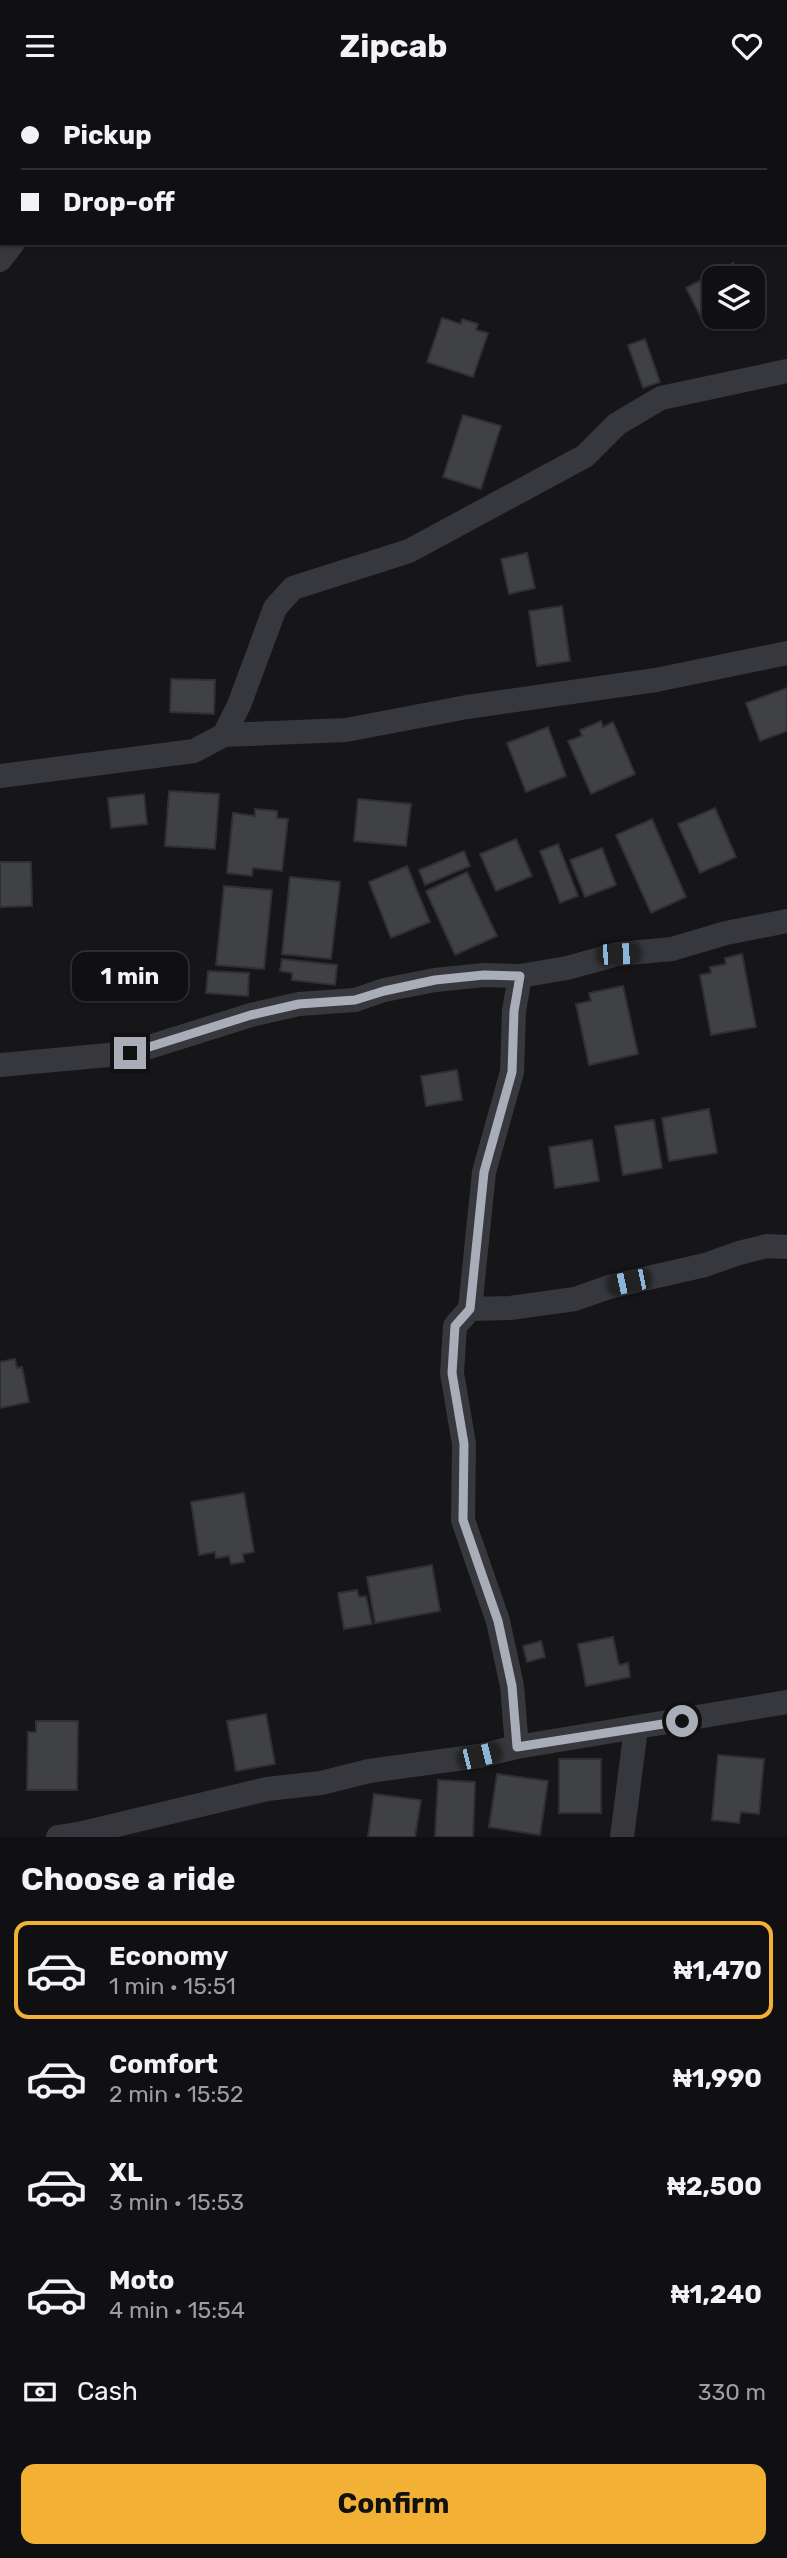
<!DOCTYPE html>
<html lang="en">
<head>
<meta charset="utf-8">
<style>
  :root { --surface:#101012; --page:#19191b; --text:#f1f3f6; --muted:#9c9d9f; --line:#303032; --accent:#f2b134 }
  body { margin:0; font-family:Rubik,sans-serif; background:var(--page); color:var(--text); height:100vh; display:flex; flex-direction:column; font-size:26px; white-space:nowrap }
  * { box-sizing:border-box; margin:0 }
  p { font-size:23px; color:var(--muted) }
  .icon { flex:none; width:38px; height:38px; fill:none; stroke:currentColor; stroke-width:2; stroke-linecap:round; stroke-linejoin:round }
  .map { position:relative; height:1746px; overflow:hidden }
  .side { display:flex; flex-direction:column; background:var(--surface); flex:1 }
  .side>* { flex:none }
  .banner { position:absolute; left:0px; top:0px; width:788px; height:154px; box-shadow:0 2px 5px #0004,0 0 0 2px var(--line); display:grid; align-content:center; height:154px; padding:0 21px; background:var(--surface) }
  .buttons { position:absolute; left:702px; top:175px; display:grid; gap:14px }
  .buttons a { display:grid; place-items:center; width:63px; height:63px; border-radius:14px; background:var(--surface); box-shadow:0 2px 5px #0004,0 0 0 2px var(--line); font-size:35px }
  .end { position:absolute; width:32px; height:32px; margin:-16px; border:9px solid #a8adb8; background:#111; box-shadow:0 0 0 4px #111 }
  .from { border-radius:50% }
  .bubble { position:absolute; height:49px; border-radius:14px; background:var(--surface); box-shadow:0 2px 5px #0004,0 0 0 2px var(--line); font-size:23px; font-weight:700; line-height:49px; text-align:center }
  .car { position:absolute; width:21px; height:42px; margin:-21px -10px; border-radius:9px; box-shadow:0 0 5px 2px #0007; background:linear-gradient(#222 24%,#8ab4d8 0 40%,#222 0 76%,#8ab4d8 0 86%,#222 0) }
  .banner b { display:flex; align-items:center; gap:24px; height:66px; font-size:26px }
  .banner b+b { border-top:2px solid var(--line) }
  .banner i { width:18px; height:18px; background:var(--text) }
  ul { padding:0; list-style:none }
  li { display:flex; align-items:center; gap:21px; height:98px; margin:0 14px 10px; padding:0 7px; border:4px solid transparent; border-radius:14px }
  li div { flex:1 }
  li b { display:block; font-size:26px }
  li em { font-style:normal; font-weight:700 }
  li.on { border-color:var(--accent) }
  li>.icon { width:63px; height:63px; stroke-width:1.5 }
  h2 { padding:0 21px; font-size:32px; line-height:84px }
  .pay { display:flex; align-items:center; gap:18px; height:77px; padding:0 21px; font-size:26px }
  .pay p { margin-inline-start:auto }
  .button { display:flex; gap:14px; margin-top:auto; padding:14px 21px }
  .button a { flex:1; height:80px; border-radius:14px; background:var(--accent); color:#111; font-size:28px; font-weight:700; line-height:80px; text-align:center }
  header { display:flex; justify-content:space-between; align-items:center; height:91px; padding:0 21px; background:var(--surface); font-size:32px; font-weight:700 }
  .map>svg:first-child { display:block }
  .building { fill:#404145; stroke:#303034; stroke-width:2 }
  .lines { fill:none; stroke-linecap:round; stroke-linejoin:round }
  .street { stroke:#37383d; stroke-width:24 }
  .route { stroke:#a8adb8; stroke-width:9 }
</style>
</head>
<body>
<header><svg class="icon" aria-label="menu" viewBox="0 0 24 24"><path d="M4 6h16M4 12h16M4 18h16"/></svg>Zipcab<svg class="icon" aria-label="heart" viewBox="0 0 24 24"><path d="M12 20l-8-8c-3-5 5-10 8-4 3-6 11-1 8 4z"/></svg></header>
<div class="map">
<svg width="787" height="1746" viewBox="0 0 787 1746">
  <rect width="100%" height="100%" fill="#161618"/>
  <path class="building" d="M249 0H301L303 2H248Z
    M733 172 741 187H714V226H727L706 236 686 197Z
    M442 227 461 233 462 228 478 233 476 239 488 242 473 286 427 271Z
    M645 248 660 291 643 297 628 254Z
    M463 324 501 335 481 398 443 386Z
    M527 462 535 497 509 503 501 468Z
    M562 515 570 570 537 575 529 520Z
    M171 588 215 589 214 623 170 621Z
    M787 597V640L760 650 746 612Z
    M601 630 603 636 613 631 635 683 591 703 568 650 582 645 580 639Z
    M548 636 566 685 526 701 507 652Z
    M169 700 219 703 215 758 165 755Z
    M144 703 147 733 111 737 108 707Z
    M358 708 411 713 406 755 354 750Z
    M715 717 736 766 700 782 678 733Z
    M255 718 277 720V727L288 728 282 780 253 777 252 785 227 782 233 722 255 725Z
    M652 728 686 806 651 822 616 744Z
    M516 748 532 785 496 800 480 763Z
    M558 753 578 805 560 812 540 760Z
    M602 757 616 794 585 806 570 769Z
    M464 760 470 775 425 794 419 779Z
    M0 771H31L32 815 0 816Z
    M407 775 430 831 391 847 369 791Z
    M467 781 497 845 455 864 426 800Z
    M290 786 340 791 331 868 282 863Z
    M224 795 272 799 264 878 216 874Z
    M742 863 756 936 711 944 700 884 711 882 710 876 726 873 725 867Z
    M282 868 337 874 335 894 292 889V882L280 880Z
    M208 880 249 882 248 905 206 902Z
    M623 895 638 963 589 974 576 913 591 910 589 902Z
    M457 979 462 1009 426 1015 421 985Z
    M709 1018 717 1062 669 1070 662 1027Z
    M654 1029 662 1077 623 1084 615 1035Z
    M592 1049 599 1090 555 1097 549 1056Z
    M15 1268 17 1277 22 1276 29 1311 0 1317V1271Z
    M244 1402 254 1461 243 1463 244 1471 231 1473 229 1465 216 1467 215 1461 199 1464 191 1411Z
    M432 1474 440 1520 375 1532 367 1486Z
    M357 1499 359 1506 366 1505 372 1533 344 1538 338 1502Z
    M613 1546 619 1574 628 1572 630 1586 586 1595 578 1553Z
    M541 1550 545 1566 527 1571 523 1555Z
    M266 1623 275 1673 236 1680 227 1630Z
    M36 1630H78L77 1699H27L28 1641H36Z
    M718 1664 764 1668 759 1723 741 1721 739 1732 712 1729Z
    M559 1668H601V1722H559Z
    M497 1683 548 1690 540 1744 489 1736Z
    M438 1689 475 1691 473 1746H435Z
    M374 1703 421 1709 415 1746H368Z"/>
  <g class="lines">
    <path class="street" d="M30 0 32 2
      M145 2 147 0
      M0 169 13 152
      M224 644 346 639 467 616 656 589 787 562
      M0 685 194 660 224 644 239 614 275 517 293 497 409 460 585 365 617 333 661 307 787 280
      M0 974 130 962 251 924 299 913 355 909 384 899 435 889 484 884 520 885 567 877 618 863 672 858 726 842 787 830
      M470 1218 484 1081 512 981 514 920 520 885
      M517 1656 512 1595 498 1530 463 1429 464 1353 452 1282 455 1235 470 1218 510 1217 575 1208 609 1196 705 1174 739 1162 767 1155 787 1156
      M58 1746 83 1742 267 1698 321 1692 369 1680 479 1665 517 1656 787 1611
      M622 1746 636 1637"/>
  </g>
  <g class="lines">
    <path class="route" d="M130 962 251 924 299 913 355 909 384 900 435 889 484 884 520 885 514 920 512 981 484 1081 470 1218 455 1235 452 1282 464 1353 463 1429 498 1530 512 1595 517 1656 682 1630"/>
  </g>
</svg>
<div class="buttons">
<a><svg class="icon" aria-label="layers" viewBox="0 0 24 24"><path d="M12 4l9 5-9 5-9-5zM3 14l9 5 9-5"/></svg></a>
</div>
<i class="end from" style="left:682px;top:1630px"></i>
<i class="end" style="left:130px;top:962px"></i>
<div class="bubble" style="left:72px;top:861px;width:116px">1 min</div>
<i class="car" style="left:618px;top:863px;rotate:88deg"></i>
<i class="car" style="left:629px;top:1191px;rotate:258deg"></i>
<i class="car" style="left:479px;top:1665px;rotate:76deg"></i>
<div class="banner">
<b><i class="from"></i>Pickup</b>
<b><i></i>Drop-off</b>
</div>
</div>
<section class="side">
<h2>Choose a ride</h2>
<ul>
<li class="on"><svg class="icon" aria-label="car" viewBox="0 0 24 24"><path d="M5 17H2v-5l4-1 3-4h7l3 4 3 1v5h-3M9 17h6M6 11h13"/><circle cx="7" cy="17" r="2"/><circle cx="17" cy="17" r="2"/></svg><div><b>Economy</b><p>1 min · 15:51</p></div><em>₦1,470</em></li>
<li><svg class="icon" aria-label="car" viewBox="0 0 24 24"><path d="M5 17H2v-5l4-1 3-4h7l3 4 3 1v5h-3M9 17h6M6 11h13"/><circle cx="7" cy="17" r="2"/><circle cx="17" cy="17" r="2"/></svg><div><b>Comfort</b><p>2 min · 15:52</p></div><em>₦1,990</em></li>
<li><svg class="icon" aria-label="car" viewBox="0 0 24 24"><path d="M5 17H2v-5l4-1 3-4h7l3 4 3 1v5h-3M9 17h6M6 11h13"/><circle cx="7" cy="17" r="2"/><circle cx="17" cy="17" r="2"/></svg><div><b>XL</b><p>3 min · 15:53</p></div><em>₦2,500</em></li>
<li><svg class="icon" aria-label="car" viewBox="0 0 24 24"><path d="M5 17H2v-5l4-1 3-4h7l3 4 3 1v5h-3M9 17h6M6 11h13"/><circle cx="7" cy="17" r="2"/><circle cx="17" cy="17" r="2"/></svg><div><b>Moto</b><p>4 min · 15:54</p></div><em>₦1,240</em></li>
</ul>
<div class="pay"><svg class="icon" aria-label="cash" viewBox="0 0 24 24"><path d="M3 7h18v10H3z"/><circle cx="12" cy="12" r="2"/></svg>Cash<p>330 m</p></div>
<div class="button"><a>Confirm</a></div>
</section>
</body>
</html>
